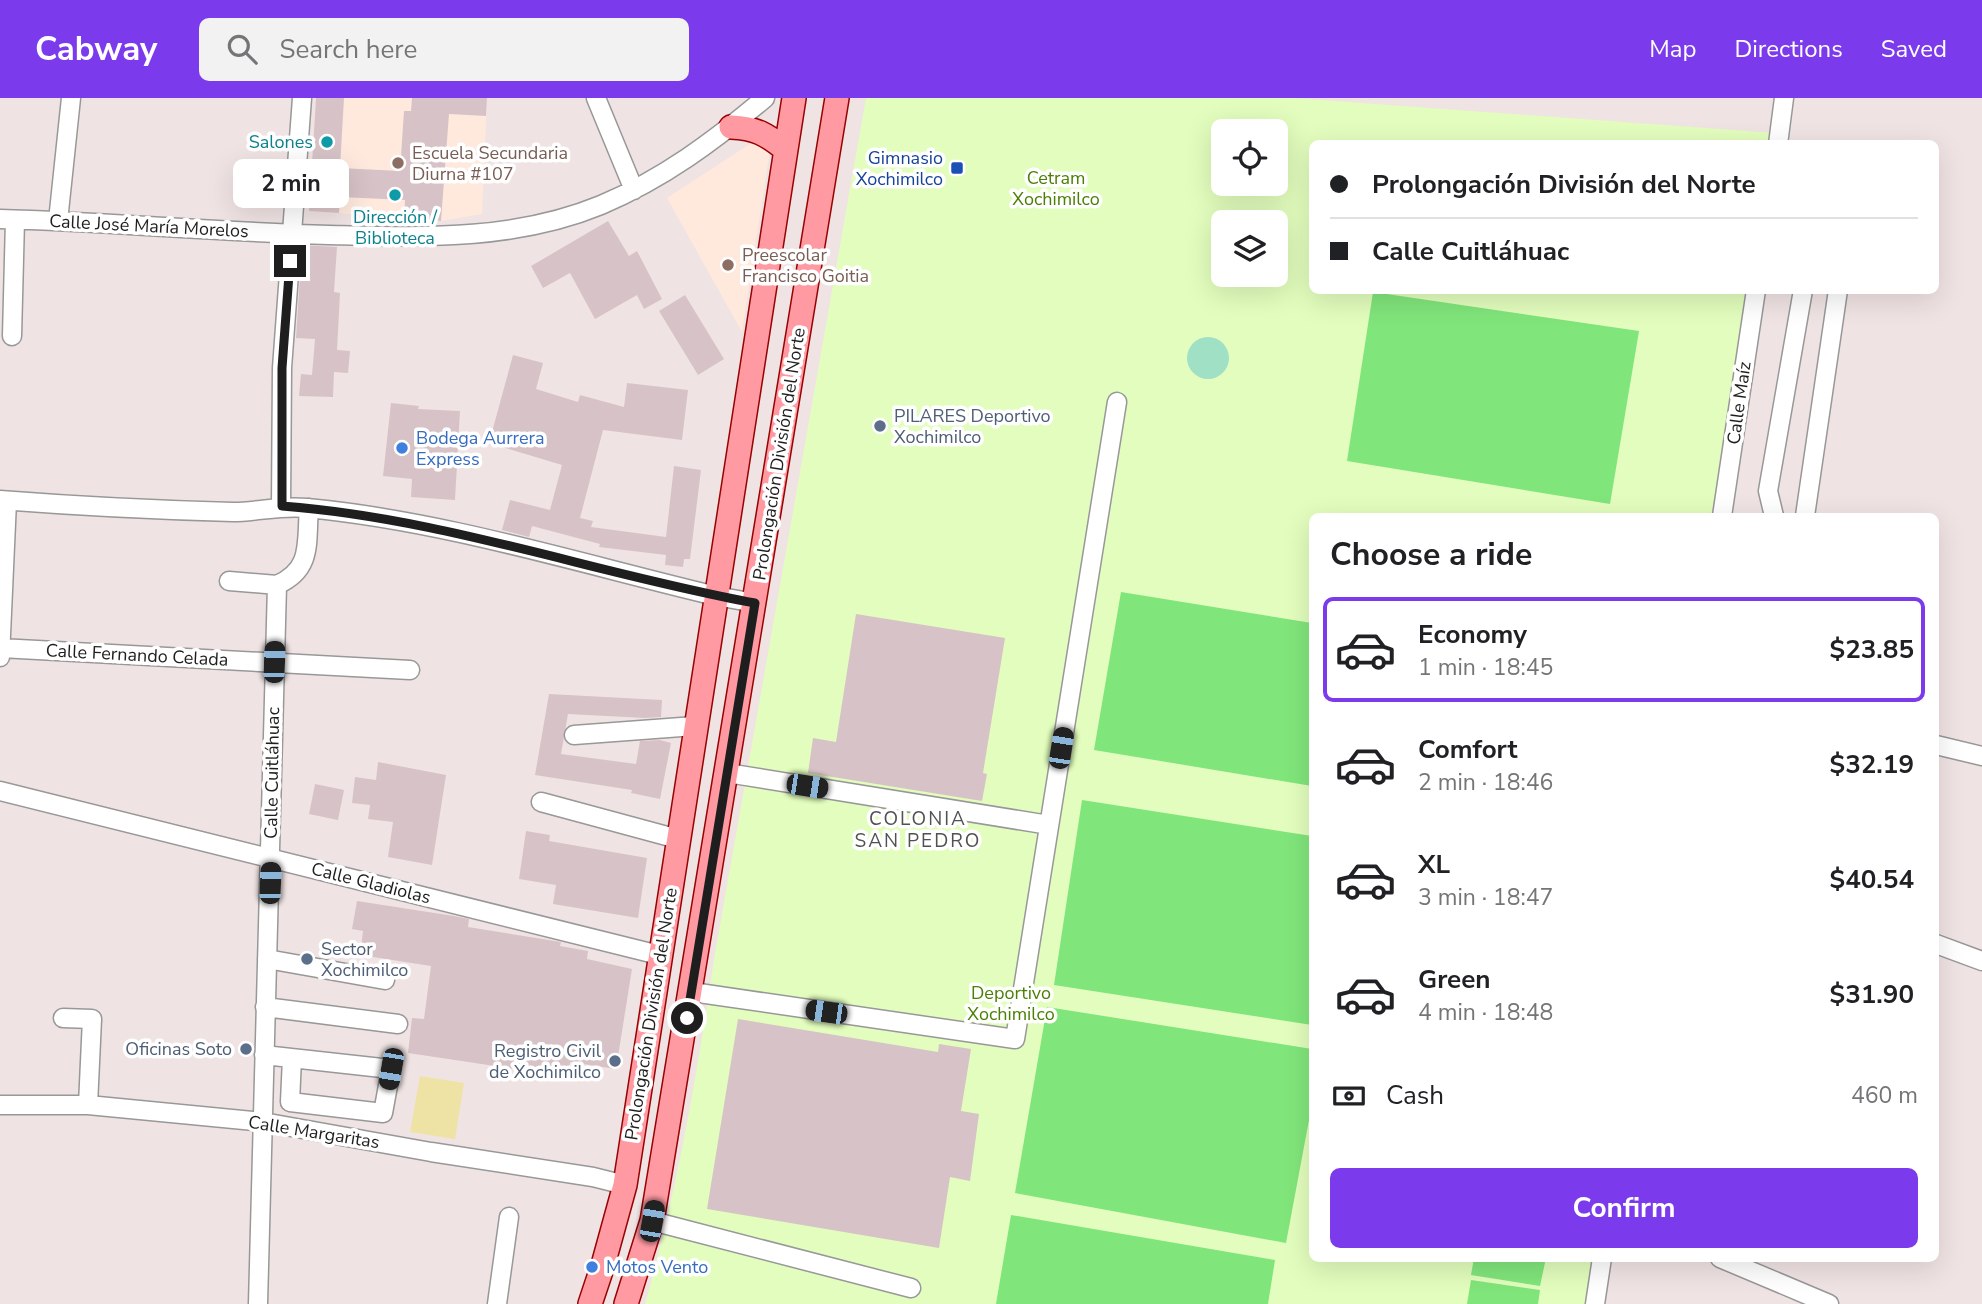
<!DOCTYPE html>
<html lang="en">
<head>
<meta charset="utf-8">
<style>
  :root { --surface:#fff; --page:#f2f2f2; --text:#202124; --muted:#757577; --line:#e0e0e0; --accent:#7c3aed }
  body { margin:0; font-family:"Nunito Sans",sans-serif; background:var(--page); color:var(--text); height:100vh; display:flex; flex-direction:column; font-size:26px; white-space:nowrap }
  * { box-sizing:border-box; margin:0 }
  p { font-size:23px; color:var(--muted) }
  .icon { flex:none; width:38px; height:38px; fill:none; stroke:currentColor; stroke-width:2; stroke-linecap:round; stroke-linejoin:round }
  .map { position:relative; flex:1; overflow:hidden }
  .drawer { position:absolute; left:1309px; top:415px; width:630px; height:749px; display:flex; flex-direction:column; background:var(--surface); border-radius:10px; box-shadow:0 7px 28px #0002 }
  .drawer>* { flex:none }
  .guide { position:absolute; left:1309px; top:42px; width:630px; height:154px; border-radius:10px; box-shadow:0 7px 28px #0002; display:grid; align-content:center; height:154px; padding:0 21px; background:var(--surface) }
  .tools { position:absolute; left:1211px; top:21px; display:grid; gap:14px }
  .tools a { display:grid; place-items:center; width:77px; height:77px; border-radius:10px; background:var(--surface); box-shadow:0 7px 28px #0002; font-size:35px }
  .end { position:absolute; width:32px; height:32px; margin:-16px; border:9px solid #1e1e1e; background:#fff; box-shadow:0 0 0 4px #fff }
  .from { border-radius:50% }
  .bubble { position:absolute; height:49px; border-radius:10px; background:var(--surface); box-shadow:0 7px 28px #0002; font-size:23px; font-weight:700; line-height:49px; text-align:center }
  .car { position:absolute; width:21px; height:42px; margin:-21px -10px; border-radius:9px; box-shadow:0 0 5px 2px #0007; background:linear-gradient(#222 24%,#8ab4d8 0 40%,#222 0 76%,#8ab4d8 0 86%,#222 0) }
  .guide b { display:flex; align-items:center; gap:24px; height:66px; font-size:26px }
  .guide b+b { border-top:2px solid var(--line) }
  .guide i { width:18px; height:18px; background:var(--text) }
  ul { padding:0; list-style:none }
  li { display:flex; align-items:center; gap:21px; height:105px; margin:0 14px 10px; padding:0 7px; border:4px solid transparent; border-radius:10px }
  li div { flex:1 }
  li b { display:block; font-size:26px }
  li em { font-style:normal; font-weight:700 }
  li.selected { border-color:var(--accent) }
  li>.icon { width:63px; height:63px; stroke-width:1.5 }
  h2 { padding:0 21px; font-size:32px; line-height:84px }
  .pay { display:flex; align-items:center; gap:18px; height:77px; padding:0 21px; font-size:26px }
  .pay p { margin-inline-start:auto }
  .cta { display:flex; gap:14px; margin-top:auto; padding:14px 21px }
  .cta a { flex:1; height:80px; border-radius:10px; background:var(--accent); color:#fff; font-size:28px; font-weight:700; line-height:80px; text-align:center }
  header { display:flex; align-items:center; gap:42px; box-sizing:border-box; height:98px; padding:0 35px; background:var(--accent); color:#fff }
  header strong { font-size:33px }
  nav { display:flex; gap:38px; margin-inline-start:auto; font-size:24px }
  .search { width:490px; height:63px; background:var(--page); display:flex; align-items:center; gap:18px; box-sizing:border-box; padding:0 24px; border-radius:10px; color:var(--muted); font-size:26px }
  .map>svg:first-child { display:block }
  .education { fill:#ffe9dd }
  .grass { fill:#eee3a5 }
  .park { fill:#e2fdbd; fill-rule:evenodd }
  .pitch { fill:#80e57b }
  .water { fill:#a0e1c5 }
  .building { fill:#d7c3c7 }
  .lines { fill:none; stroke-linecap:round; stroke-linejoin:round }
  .minor-casing { stroke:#989898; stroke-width:21 }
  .major-casing { stroke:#980200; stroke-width:26 }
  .minor { stroke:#fff; stroke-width:18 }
  .major { stroke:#ff99a2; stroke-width:23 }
  .route { stroke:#1e1e1e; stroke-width:9 }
  .culture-dot { fill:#0f9aa8; stroke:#fff; stroke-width:2.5 }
  .education-dot { fill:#8d6e63; stroke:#fff; stroke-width:2.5 }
  .transit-dot { fill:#1a4fb4; stroke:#fff; stroke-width:2.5 }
  .service-dot { fill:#5c6f8a; stroke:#fff; stroke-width:2.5 }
  .shop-dot { fill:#3f7fe0; stroke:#fff; stroke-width:2.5 }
  .labels { text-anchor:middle; stroke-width:7; stroke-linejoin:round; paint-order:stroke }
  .culture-label { font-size:18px; fill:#0d838f; stroke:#fff; text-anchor:end }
  .education-label { font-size:18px; fill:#785e54; stroke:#fff; text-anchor:start }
  .transit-label { font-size:18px; fill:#164399; stroke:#fff; text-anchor:end }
  .park-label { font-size:18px; fill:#4b7f04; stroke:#fff }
  .street-label { font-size:18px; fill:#1e1e1e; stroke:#fff }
  .service-label { font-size:18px; fill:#4e5e75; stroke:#fff; text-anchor:start }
  .shop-label { font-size:18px; fill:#366cbe; stroke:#fff; text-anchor:start }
  .neighbourhood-label { font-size:19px; letter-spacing:2px; fill:#515151; stroke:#fff }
</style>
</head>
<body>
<header>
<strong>Cabway</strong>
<div class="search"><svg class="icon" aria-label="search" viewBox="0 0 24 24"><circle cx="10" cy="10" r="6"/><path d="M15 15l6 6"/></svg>Search here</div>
<nav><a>Map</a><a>Directions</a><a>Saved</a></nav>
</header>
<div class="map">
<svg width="1982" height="1206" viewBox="0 0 1982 1206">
  <rect width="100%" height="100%" fill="#f0e3e3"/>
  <path class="education" d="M316 0H487L482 116 441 123 309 113Z
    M759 40 771 45 742 234 667 100Z"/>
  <path class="grass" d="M420 978 464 985 455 1041 410 1034Z"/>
  <path class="park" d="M866 0H1294L1775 35 1773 46H1312V192L1749 193 1713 418H1312V1160H1593L1586 1206H645C677 1093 697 977 714 861ZM1223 33H1276V86H1223ZM1223 124H1276V177H1223Z"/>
  <path class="pitch" d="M1373 194 1639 233 1610 406 1347 363Z
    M1121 494 1312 525V688L1094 652Z
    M1082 702 1312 738V927L1054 887Z
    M1047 909 1312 951V1006L1286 1145 1015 1095Z
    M1011 1117 1275 1162 1268 1206H996Z
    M1474 1160H1546L1540 1188 1471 1177Z
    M1471 1182 1540 1192 1538 1206H1467Z"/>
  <path class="water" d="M1187 260a21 21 0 1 1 42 0a21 21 0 1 1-42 0Z"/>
  <path class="building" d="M316 0H344L340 70 400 73 404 13H411L412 0H487L486 18 449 16 441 123 404 121 405 102 340 99 339 115 309 113Z
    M608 123 629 158 637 153 662 201 644 211 637 197 595 221 570 175 543 190 531 168Z
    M302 147 337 149 334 194 340 195 337 252 350 253 348 275 334 274 333 299 299 298 301 276 312 277 315 241 296 240Z
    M685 197 724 261 698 277 659 213Z
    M513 257 543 265 536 291 578 304 580 297 624 309 627 285 688 292 682 342 603 332 580 420 593 423 591 429 666 439 674 368 701 372 690 461H684L683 469 665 467 666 457 599 449 600 446 532 428 529 439 502 432 510 402 550 412 562 367 489 345Z
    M391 305 419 308 418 311 460 313 455 402 411 399 412 381 383 378Z
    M856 516 1005 540 983 675 987 676 982 703 808 675 813 640 836 644Z
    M549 596 662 602 661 619 645 620 568 616 561 656 636 666 640 643 660 642 671 645 660 701 631 695 632 692 535 677Z
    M378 664 446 677 432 767 388 759 393 724 368 721 370 707 352 705 355 679 376 682Z
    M315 686 344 692 338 722 309 716Z
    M526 733 550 737 549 743 647 760 638 820 553 806 556 787 519 781Z
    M357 803 454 818 469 821 468 829 561 844 560 848 588 853 587 861 632 871 616 971 570 964 568 979 408 955 412 920 424 921 431 868 360 857 363 833 352 831Z
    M738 921 938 954 939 946 971 951 961 1013 979 1016 970 1083 950 1079 939 1150 707 1111Z"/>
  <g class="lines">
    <g class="minor-casing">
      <path id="minor" d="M596 0 634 92
        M1778 46 1784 0
        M0 121C110 124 219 134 329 137 421 139 514 143 601 107 663 81 714 43 765 0
        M58 123 71 0
        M12 238 15 122
        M0 402C77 408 155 412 233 414 258 414 281 407 307 410 445 423 581 466 716 498L755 505
        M281 408 282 270 302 0
        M1722 418 1756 192
        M1774 418 1768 393 1803 192
        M1805 418 1838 192
        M229 483 277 487
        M0 550 410 572
        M0 559 7 403
        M574 637 695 628
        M1936 647 1982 658
        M727 675 1049 727
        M0 693 659 857
        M541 704 678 741
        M1936 846 1982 863
        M267 861 385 882
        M692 894 1015 941 1117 304
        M265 909 398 926
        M63 920 92 921 88 1007
        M264 957 391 971 383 1015 290 1004 292 960
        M0 1007H88L263 1024 431 1054 593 1079 625 1087
        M652 1123 911 1190
        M1720 1160 1829 1206
        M258 1206 277 487C313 471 306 445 309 410
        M497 1206 509 1119
        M1595 1206 1602 1160"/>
    </g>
    <g class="major-casing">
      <path id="major" d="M731 29C756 30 766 36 786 52
        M590 1206 603 1167 625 1087 794 0
        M626 1206 652 1123 837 0"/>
    </g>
    <use href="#minor" class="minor"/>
    <use href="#major" class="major"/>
  </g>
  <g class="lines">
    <path class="route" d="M290 163 282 270V408C443 420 596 476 755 505L687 920"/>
  </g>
  <g class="culture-dot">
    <circle cx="327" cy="44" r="7"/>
    <circle cx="395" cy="97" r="7"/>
  </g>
  <g class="education-dot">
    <circle cx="398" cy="65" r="7"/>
    <circle cx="728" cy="167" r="7"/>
  </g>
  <rect class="transit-dot" x="950" y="63" width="14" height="14" rx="3.5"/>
  <g class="service-dot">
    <circle cx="880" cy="328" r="7"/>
    <circle cx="307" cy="861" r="7"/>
    <circle cx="246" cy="951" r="7"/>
    <circle cx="615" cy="963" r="7"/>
  </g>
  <g class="shop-dot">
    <circle cx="402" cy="350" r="7"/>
    <circle cx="592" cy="1169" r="7"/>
  </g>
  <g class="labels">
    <g class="culture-label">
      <text x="313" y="50">Salones</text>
      <text x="395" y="125" text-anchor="middle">Dirección /<tspan x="395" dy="21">Biblioteca</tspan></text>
    </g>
    <g class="education-label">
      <text x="412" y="61">Escuela Secundaria<tspan x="412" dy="21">Diurna #107</tspan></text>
      <text x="742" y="163">Preescolar<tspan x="742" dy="21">Francisco Goitia</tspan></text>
    </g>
    <g class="transit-label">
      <text x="943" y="66">Gimnasio<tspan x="943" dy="21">Xochimilco</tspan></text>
    </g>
    <g class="park-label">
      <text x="1056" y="86">Cetram<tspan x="1056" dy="21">Xochimilco</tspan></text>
      <text x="1011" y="901">Deportivo<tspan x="1011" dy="21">Xochimilco</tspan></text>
    </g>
    <g class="street-label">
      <text transform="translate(149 128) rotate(3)" y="6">Calle José María Morelos</text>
      <text transform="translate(1739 305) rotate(-82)" y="6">Calle Maíz</text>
      <text transform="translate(779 356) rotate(-81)" y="6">Prolongación División del Norte</text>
      <text transform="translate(137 557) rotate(3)" y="6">Calle Fernando Celada</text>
      <text transform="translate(272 675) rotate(-89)" y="6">Calle Cuitláhuac</text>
      <text transform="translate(371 785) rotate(14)" y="6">Calle Gladiolas</text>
      <text transform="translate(651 916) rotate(-81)" y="6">Prolongación División del Norte</text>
      <text transform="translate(314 1034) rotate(9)" y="6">Calle Margaritas</text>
    </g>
    <g class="service-label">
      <text x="894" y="324">PILARES Deportivo<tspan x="894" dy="21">Xochimilco</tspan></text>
      <text x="321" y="857">Sector<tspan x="321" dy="21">Xochimilco</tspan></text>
      <text x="232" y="957" text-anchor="end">Oficinas Soto</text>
      <text x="601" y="959" text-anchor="end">Registro Civil<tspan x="601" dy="21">de Xochimilco</tspan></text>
    </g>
    <g class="shop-label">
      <text x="416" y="346">Bodega Aurrera<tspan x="416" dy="21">Express</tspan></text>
      <text x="606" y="1175">Motos Vento</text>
    </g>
    <g class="neighbourhood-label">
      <text x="918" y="727">COLONIA<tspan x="918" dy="22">SAN PEDRO</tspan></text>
    </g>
  </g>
</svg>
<div class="tools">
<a><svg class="icon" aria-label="locate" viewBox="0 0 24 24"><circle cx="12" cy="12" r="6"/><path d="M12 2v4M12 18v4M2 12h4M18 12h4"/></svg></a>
<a><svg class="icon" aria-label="layers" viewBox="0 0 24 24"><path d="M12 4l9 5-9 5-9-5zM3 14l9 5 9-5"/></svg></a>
</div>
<i class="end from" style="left:687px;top:920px"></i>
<i class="end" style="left:290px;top:163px"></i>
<div class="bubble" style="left:233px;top:61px;width:116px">2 min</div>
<i class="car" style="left:274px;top:564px;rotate:2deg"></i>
<i class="car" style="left:1061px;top:650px;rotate:9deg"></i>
<i class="car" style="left:807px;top:688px;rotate:99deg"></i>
<i class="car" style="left:270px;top:785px;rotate:2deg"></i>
<i class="car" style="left:826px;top:914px;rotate:278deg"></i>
<i class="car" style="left:391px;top:971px;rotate:190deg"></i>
<i class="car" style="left:652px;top:1123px;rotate:10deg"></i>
<div class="guide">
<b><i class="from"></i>Prolongación División del Norte</b>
<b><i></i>Calle Cuitláhuac</b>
</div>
<section class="drawer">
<h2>Choose a ride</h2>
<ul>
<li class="selected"><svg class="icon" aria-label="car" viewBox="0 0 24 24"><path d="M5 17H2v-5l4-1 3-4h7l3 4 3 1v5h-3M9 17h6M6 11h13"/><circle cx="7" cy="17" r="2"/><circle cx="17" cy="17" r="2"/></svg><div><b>Economy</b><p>1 min · 18:45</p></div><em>$23.85</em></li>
<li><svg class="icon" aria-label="car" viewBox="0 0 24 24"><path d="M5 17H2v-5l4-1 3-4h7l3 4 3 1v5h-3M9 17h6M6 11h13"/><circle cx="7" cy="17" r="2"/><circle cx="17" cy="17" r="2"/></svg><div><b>Comfort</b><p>2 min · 18:46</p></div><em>$32.19</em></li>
<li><svg class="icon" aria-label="car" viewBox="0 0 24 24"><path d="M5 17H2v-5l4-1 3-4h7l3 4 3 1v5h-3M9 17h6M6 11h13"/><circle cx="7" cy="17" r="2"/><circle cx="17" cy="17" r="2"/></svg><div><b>XL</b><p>3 min · 18:47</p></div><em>$40.54</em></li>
<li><svg class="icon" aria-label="car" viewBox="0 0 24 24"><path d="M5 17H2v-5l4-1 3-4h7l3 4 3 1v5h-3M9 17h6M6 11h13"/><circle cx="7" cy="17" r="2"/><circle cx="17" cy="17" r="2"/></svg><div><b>Green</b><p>4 min · 18:48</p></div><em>$31.90</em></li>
</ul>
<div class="pay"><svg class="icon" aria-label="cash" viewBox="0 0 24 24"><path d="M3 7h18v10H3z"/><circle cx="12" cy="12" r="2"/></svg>Cash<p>460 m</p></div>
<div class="cta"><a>Confirm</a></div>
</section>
</div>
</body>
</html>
